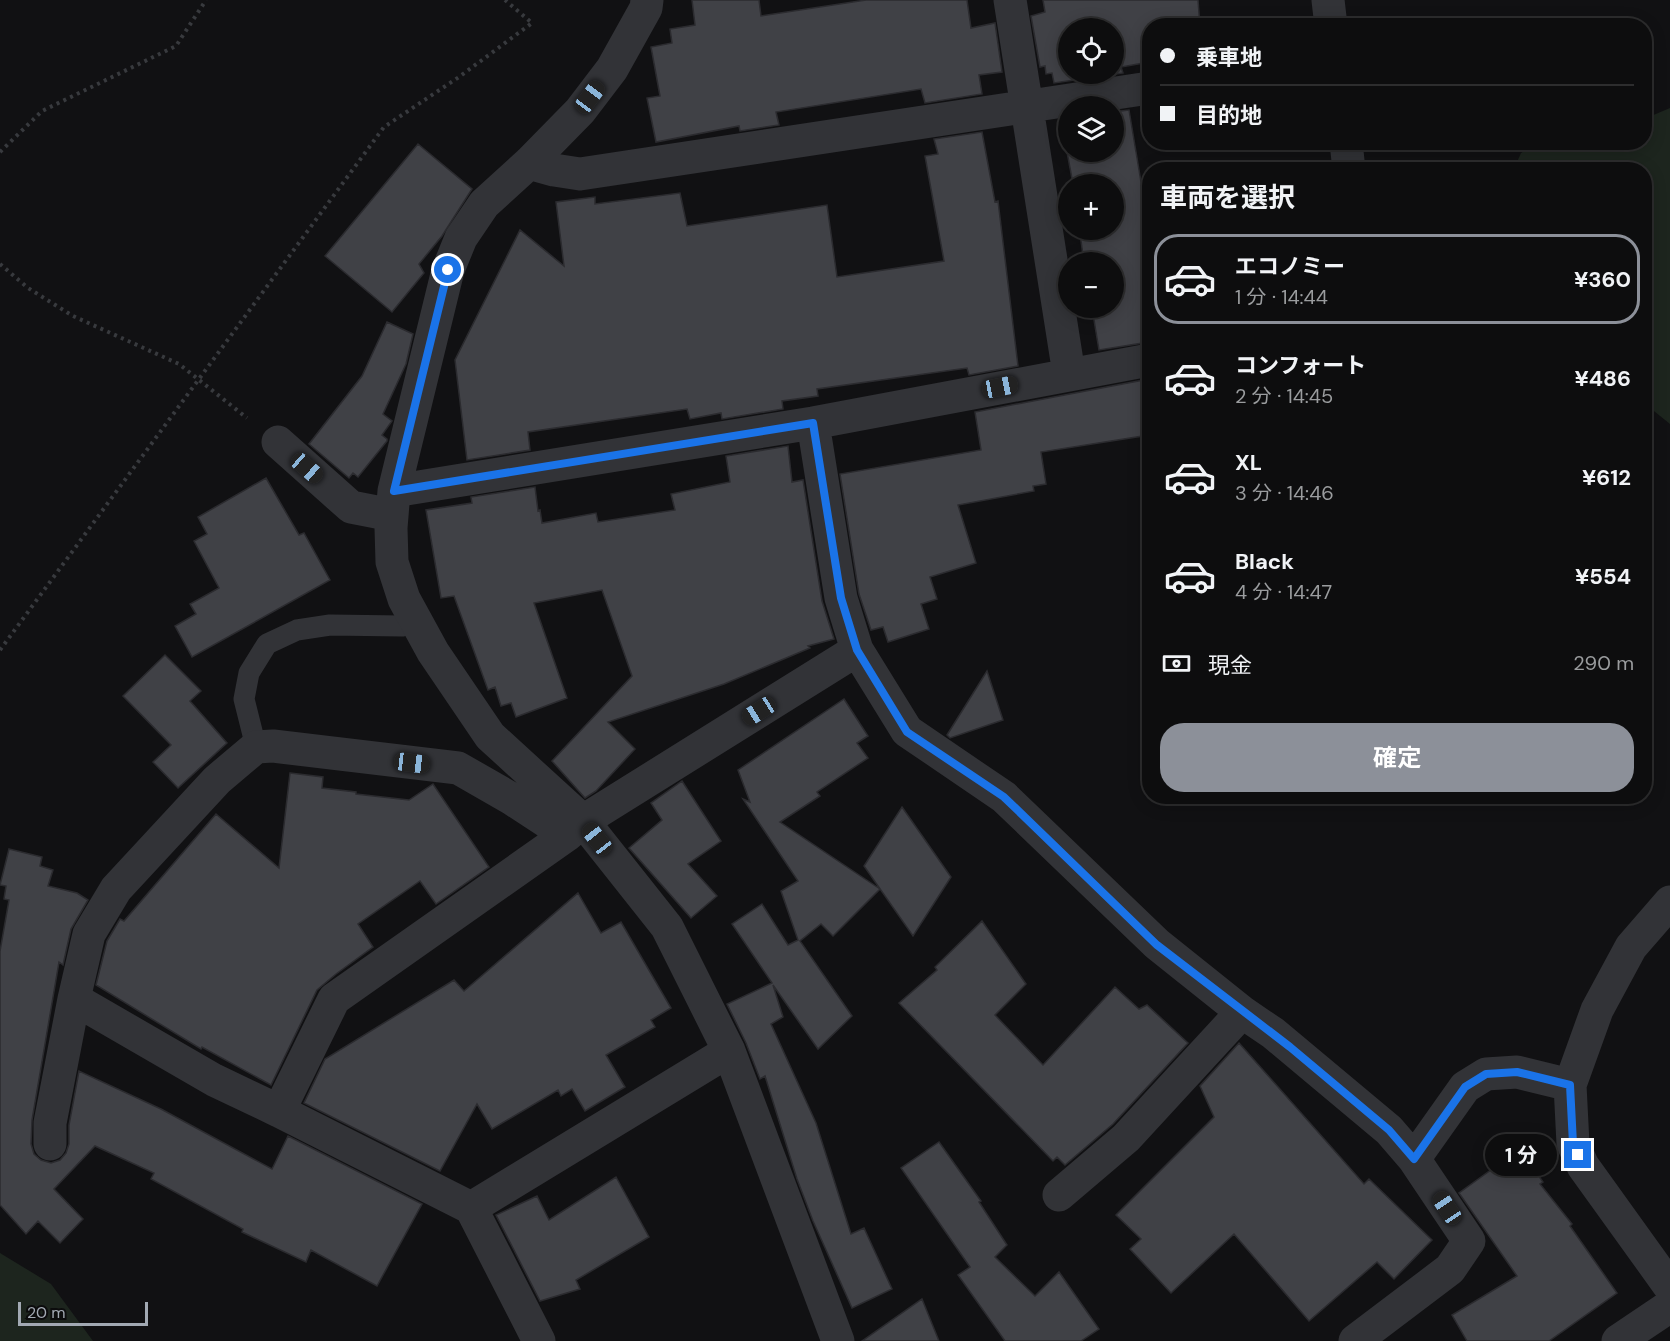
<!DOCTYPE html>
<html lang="ja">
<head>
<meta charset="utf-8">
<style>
  :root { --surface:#0d0d0e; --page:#1b1b1c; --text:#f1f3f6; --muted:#9a9c9e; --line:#2d2d2e; --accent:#8c9099 }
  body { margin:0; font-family:"DM Sans","Noto Sans JP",sans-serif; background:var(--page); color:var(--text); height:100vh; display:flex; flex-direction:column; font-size:22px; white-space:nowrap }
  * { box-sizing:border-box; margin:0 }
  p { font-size:20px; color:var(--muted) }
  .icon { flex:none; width:33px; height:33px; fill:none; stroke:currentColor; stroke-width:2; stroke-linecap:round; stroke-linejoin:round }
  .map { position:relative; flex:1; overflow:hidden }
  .sheet { position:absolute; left:1142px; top:162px; width:510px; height:642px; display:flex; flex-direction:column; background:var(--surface); border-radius:24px; box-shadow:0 3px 15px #0003,0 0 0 2px var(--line) }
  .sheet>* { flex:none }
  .guide { position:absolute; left:1142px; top:18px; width:510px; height:132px; border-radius:24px; box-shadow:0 3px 15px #0003,0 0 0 2px var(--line); display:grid; align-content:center; height:132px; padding:0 18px; background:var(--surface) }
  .controls { position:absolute; left:1058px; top:18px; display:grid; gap:12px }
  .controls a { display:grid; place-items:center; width:66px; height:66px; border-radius:50%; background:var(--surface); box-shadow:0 3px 15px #0003,0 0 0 2px var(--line); font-size:30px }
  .scale { position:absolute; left:18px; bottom:15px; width:130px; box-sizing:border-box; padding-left:6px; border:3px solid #a2a9b3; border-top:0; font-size:16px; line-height:21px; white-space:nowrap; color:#a2a9b3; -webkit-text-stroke:4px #0c0c0d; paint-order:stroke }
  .end { position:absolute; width:27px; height:27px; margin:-14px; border:8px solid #1a73e8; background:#fff; box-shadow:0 0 0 3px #fff }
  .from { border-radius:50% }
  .bubble { position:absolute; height:42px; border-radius:21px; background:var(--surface); box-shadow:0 3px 15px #0003,0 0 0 2px var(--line); font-size:20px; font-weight:700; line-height:42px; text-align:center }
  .car { position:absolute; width:18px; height:36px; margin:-18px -9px; border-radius:8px; box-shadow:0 0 4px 2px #0007; background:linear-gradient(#222 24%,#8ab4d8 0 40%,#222 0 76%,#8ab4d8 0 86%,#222 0) }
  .guide b { display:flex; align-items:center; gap:21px; height:57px; font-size:22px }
  .guide b+b { border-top:2px solid var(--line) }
  .guide i { width:15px; height:15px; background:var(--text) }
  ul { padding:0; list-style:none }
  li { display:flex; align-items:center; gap:18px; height:90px; margin:0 12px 9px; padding:0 6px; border:3px solid transparent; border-radius:24px }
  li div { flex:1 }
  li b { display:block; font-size:22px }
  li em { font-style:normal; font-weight:700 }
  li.on { border-color:var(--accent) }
  li>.icon { width:54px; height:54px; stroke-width:1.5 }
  h2 { padding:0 18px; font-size:27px; line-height:72px }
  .pay { display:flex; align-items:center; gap:15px; height:66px; padding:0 18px; font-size:22px }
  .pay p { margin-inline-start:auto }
  .button { display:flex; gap:12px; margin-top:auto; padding:12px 18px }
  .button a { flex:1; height:69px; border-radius:24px; background:var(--accent); color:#fff; font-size:24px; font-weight:700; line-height:69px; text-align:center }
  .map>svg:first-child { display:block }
  .green { fill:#1d251e }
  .building { fill:#404146; stroke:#2b2b2f; stroke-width:1.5; fill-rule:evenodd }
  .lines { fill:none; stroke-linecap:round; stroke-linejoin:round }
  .path { stroke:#383a3e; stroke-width:4; stroke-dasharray:3 4.5; stroke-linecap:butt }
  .service { stroke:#323337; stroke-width:21 }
  .minor { stroke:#323337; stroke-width:33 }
  .route { stroke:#1a73e8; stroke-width:8 }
</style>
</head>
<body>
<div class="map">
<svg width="1670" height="1341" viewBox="0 0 1670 1341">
  <rect width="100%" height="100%" fill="#111113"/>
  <path class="green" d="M1670 108V424L1644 403V170L1514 169 1521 153 1535 143 1644 142V119Z
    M0 1253 51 1284 93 1341H0Z"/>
  <path class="building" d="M692 0H759L761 16 866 0H967L971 28 995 23 1002 72 979 75 982 94 925 103 921 89 776 112 779 125 740 131 739 126 656 142 647 98 660 96 651 47 672 43 670 29 695 25Z
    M1043 0H1198L1200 26H1149V62L1121 67 1123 73 1054 83 1052 73 1046 74 1045 66 1040 67 1031 16 1045 12ZM1068 28H1113V74H1068Z
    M1129 110 1149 230V342L1099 350 1092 308H1113V262H1084L1080 234H1082L1081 230H1113V184H1073L1061 120 1068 119V152H1113V112Z
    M982 132 995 202 998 201 1018 366 969 375 967 368 817 389 818 396 782 401 783 409 722 419 721 413 690 419 687 409 528 432 530 450 467 460 455 360 520 230 564 266 556 202 595 197V204L680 193 687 226 827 205 837 277 944 261 925 156 938 154 934 139Z
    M418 144 472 189 442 236 419 264 424 273 392 312 325 256Z
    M387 322 413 334 406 364 383 414 392 421 382 435 387 439V441L358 477 353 473 349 478 309 444 362 376Z
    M1149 379V435L1041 452 1046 484 1033 486 1034 491 958 505 976 563 930 577 937 599 921 604 929 629 888 642 883 627 871 630 859 594 840 474 981 450 975 412Z
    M788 446 792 482 803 480 822 601 834 639 808 646 810 648 724 684 608 722 635 749 596 791 585 798 552 761 632 676 602 590 534 603 567 698 516 717 511 703 501 706 495 687 488 690 454 596 441 598 426 510 472 503 471 497 535 487 538 511 540 510 542 523 596 513 598 522 675 510 671 494 730 482 726 456Z
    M266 478 299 535 304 533 330 580 192 657 175 626 196 614 190 604 219 588 194 541 207 534 198 517Z
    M165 655 201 691 190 701 227 743 178 788 153 762 171 745 123 696Z
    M987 671 1003 720 950 738 947 735Z
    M844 699 868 736 857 743 868 758 817 792 820 796 780 822 880 889 833 936 821 924 800 941 852 1016 818 1049 773 985 783 1017 771 1024 816 1123 851 1234 864 1228 892 1289 852 1308 813 1221 797 1179 765 1076 760 1079 746 1043 727 1004 772 983 732 924 762 904 788 945 798 940 781 891 798 881 743 799 750 802 738 770Z
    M290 773 323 777 322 788 356 792V794L409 800 433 784 489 867 436 904 420 881 358 924 373 947 336 974 317 990 271 1085 202 1047 201 1049 96 985 107 941 120 919 124 921 216 814 279 868Z
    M682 781 721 841 688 864 717 896 691 918 629 848 662 820 651 803Z
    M902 807 951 877 913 936 864 866Z
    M9 849 42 857 40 866 53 870 48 886 77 893 88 900 71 929 63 965 59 962 32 1120 31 1144 34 1154 41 1160 51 1163 60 1160 66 1153 69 1144V1125L79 1071 161 1109 272 1169 288 1136 422 1204 377 1286 311 1250 306 1262 242 1232 243 1229 151 1179 154 1173 95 1146 54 1189 83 1219 60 1243 38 1221 26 1234 0 1205V951L9 900 4 899 6 886 0 885Z
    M578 893 601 933 621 922 671 1008 651 1020 655 1027 606 1055 625 1087 585 1111 572 1089 561 1096 558 1090 492 1129 477 1104 440 1171 304 1103 325 1059 454 980 464 991Z
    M982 921 1026 984 995 1015 1043 1065 1115 987 1139 1009 1147 1005 1188 1043 1113 1124 1065 1165 1057 1157 1053 1161 899 1003 937 970 935 967Z
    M1239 1043 1364 1184 1369 1179 1432 1240 1394 1279 1377 1262 1309 1321 1234 1234 1171 1293 1130 1249 1141 1239 1116 1215 1214 1117 1200 1086Z
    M939 1142 981 1201 979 1202 1007 1245 995 1257 1035 1296 1059 1272 1099 1329 1081 1341H1005L958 1275 970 1267 901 1168Z
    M1520 1149 1543 1182 1540 1184 1572 1224 1570 1226 1617 1293 1549 1341H1467L1452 1315 1517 1276 1459 1193Z
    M616 1177 649 1237 576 1280 580 1289 540 1301 496 1215 537 1196 549 1220Z
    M922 1299 939 1341H862Z"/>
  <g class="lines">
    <path class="path" d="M0 152 42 111 176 46 206 0
      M0 264 28 288 73 316 179 364 247 418
      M0 650 384 127 459 77 532 23 505 0"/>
    <path class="service" d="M256 747 244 699 249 673 267 644 297 630 330 625 402 626 416 621"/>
    <path class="minor" d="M647 0 646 8 612 69 580 111 529 163 484 204 461 238 448 270 394 491 391 528 392 562 404 599 433 652 490 736 583 821 667 927 729 1051 838 1341
      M1010 0 1069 374
      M1328 0 1331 26
      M1346 142 1349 170
      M529 163 554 170 580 174 1149 88
      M813 423 841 598 857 650 907 731 1004 797 1157 944 1242 1012
      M278 442 351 507 392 515
      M394 491 813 423 1149 360
      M1670 902 1631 947 1597 1010 1570 1085 1573 1144 1583 1166 1670 1287
      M74 999 214 1080 279 1111 471 1208 539 1341
      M279 1111 334 999 567 835 583 821 857 650
      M50 1144V1123L74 999 89 934 116 889 217 780 256 747 273 746 458 768 512 799 567 835
      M1414 1159 1465 1087 1486 1074 1517 1072 1570 1085
      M1059 1195 1126 1138 1242 1012 1273 1033 1389 1130 1414 1159 1469 1241 1450 1269 1355 1341
      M471 1208 729 1051
      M1618 1341 1670 1306"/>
  </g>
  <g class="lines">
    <path class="route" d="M448 270 394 491 813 423 841 598 857 650 907 732 1004 797 1157 945 1290 1047 1389 1130 1414 1159 1465 1087 1486 1074 1517 1072 1570 1085 1573 1144 1578 1155"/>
  </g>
</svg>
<div class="controls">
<a><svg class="icon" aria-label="locate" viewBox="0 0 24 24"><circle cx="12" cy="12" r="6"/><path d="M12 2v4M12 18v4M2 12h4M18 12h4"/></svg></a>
<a><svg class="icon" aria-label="layers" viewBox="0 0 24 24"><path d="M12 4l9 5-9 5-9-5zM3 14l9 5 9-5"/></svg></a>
<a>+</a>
<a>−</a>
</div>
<div class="scale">20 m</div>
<i class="end from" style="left:448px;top:270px"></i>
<i class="end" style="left:1578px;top:1155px"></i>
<div class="bubble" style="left:1485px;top:1134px;width:72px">1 分</div>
<i class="car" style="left:590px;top:97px;rotate:37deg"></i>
<i class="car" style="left:1000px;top:387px;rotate:79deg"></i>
<i class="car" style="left:307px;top:468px;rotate:131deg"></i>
<i class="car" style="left:759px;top:711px;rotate:238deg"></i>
<i class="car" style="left:412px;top:763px;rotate:97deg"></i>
<i class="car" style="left:597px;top:839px;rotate:322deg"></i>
<i class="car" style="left:1447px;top:1208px;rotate:326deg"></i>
<div class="guide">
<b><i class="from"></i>乗車地</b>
<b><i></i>目的地</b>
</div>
<section class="sheet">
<h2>車両を選択</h2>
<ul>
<li class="on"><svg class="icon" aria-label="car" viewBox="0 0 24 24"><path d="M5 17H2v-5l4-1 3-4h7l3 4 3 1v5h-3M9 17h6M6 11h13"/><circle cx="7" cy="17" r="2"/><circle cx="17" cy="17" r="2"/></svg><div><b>エコノミー</b><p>1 分 · 14:44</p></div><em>¥360</em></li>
<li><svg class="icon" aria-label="car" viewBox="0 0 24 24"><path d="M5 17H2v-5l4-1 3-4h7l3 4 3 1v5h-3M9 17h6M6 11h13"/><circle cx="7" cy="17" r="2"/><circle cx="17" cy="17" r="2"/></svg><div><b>コンフォート</b><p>2 分 · 14:45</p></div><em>¥486</em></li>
<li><svg class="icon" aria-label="car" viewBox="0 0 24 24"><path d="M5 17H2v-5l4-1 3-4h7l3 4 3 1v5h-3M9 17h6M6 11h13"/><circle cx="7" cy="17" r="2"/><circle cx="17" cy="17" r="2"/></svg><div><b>XL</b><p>3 分 · 14:46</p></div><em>¥612</em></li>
<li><svg class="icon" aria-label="car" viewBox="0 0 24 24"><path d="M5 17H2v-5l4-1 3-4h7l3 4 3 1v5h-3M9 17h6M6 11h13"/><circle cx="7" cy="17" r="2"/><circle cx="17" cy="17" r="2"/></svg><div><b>Black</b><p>4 分 · 14:47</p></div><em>¥554</em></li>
</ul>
<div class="pay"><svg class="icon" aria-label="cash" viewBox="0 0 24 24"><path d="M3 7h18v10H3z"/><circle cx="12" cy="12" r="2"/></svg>現金<p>290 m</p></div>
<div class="button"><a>確定</a></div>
</section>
</div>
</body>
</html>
